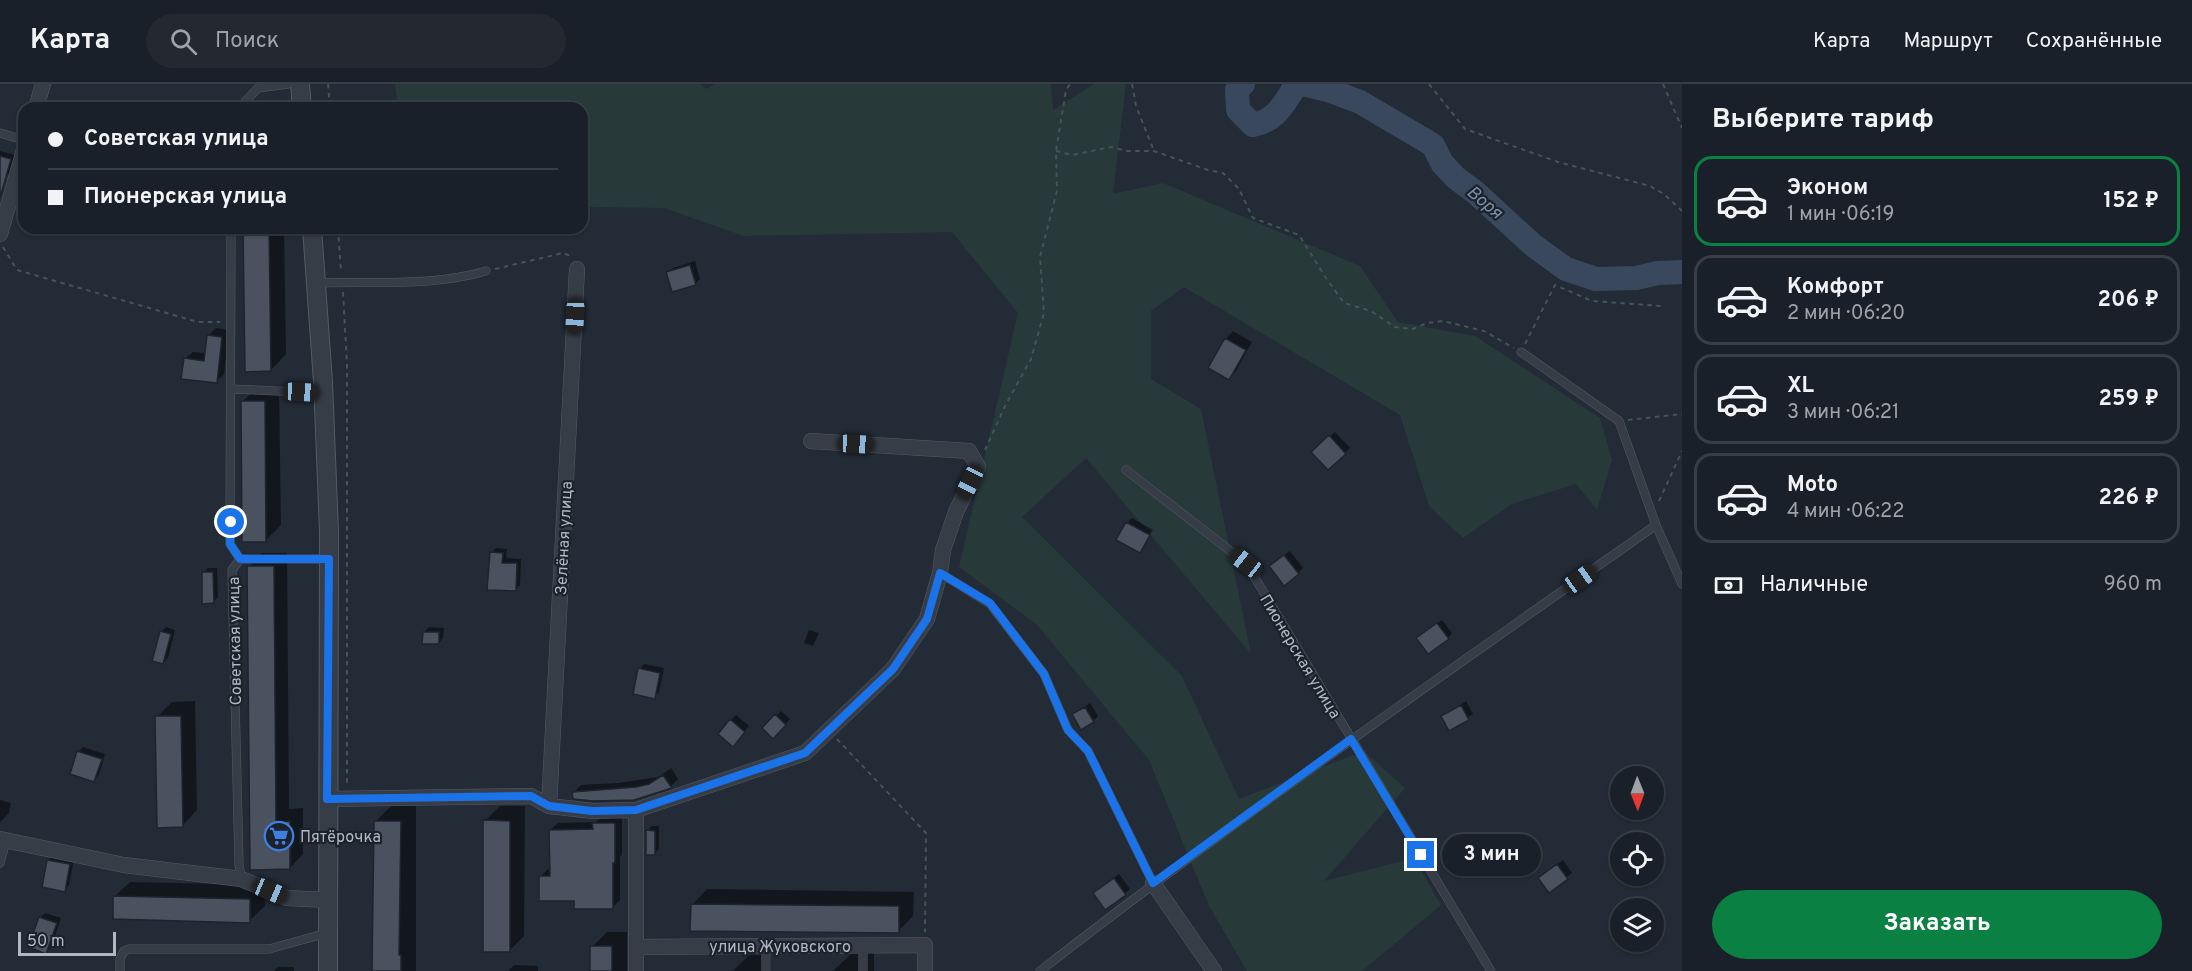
<!DOCTYPE html>
<html lang="ru">
<head>
<meta charset="utf-8">
<style>
  :root { --surface:#1a2029; --page:#232831; --text:#f1f3f6; --muted:#9fa3a8; --line:#383e46; --accent:#0b8043 }
  body { margin:0; font-family:Overpass,sans-serif; background:var(--page); color:var(--text); height:100vh; display:flex; flex-direction:column; font-size:22px; white-space:nowrap }
  * { box-sizing:border-box; margin:0 }
  p { font-size:20px; color:var(--muted) }
  .icon { flex:none; width:33px; height:33px; fill:none; stroke:currentColor; stroke-width:2; stroke-linecap:round; stroke-linejoin:round }
  .map { position:relative; flex:1; overflow:hidden }
  .drawer { display:flex; flex-direction:column; background:var(--surface); width:510px }
  .drawer>* { flex:none }
  .guide { position:absolute; left:18px; top:18px; width:570px; height:132px; border-radius:18px; box-shadow:0 2px 4px #0004,0 0 0 2px var(--line); display:grid; align-content:center; height:132px; padding:0 30px; background:var(--surface) }
  .needle { width:39px; rotate:179deg }
  .controls { position:absolute; left:1610px; top:682px; display:grid; gap:12px }
  .controls a { display:grid; place-items:center; width:54px; height:54px; border-radius:50%; background:var(--surface); box-shadow:0 2px 4px #0004,0 0 0 2px var(--line); font-size:30px }
  .scale { position:absolute; left:18px; bottom:15px; width:98px; box-sizing:border-box; padding-left:6px; border:3px solid #b1b8c3; border-top:0; font-size:16px; line-height:21px; white-space:nowrap; color:#b1b8c3; -webkit-text-stroke:4px #1c222c; paint-order:stroke }
  .end { position:absolute; width:27px; height:27px; margin:-14px; border:8px solid #1a73e8; background:#fff; box-shadow:0 0 0 3px #fff }
  .from { border-radius:50% }
  .bubble { position:absolute; height:42px; border-radius:21px; background:var(--surface); box-shadow:0 2px 4px #0004,0 0 0 2px var(--line); font-size:20px; font-weight:700; line-height:42px; text-align:center }
  .car { position:absolute; width:18px; height:36px; margin:-18px -9px; border-radius:8px; box-shadow:0 0 4px 2px #0007; background:linear-gradient(#222 24%,#8ab4d8 0 40%,#222 0 76%,#8ab4d8 0 86%,#222 0) }
  .guide b { display:flex; align-items:center; gap:21px; height:57px; font-size:22px }
  .guide b+b { border-top:2px solid var(--line) }
  .guide i { width:15px; height:15px; background:var(--text) }
  ul { padding:0; list-style:none }
  li { display:flex; align-items:center; gap:18px; height:90px; margin:0 12px 9px; padding:0 18px; border:3px solid var(--line); border-radius:18px }
  li div { flex:1 }
  li b { display:block; font-size:22px }
  li em { font-style:normal; font-weight:700 }
  li.on { border-color:var(--accent) }
  li>.icon { width:54px; height:54px; stroke-width:1.5 }
  h2 { padding:0 30px; font-size:27px; line-height:72px }
  .pay { display:flex; align-items:center; gap:15px; height:66px; padding:0 30px; font-size:22px }
  .pay p { margin-inline-start:auto }
  .cta { display:flex; gap:12px; margin-top:auto; padding:12px 30px }
  .cta a { flex:1; height:69px; border-radius:36px; background:var(--accent); color:#fff; font-size:24px; font-weight:700; line-height:69px; text-align:center }
  header { display:flex; align-items:center; gap:36px; box-sizing:border-box; height:84px; padding:0 30px; background:var(--surface); border-bottom:2px solid var(--line) }
  header strong { font-size:28px }
  nav { display:flex; gap:33px; margin-inline-start:auto; font-size:21px }
  .search { width:420px; height:54px; background:var(--page); display:flex; align-items:center; gap:15px; box-sizing:border-box; padding:0 21px; border-radius:33px; color:var(--muted); font-size:22px }
  main { display:flex; flex:1; min-height:0 }
  .map>svg:first-child { display:block }
  .green { fill:#28393a }
  .shadow { fill:#0007 }
  .lines { fill:none; stroke-linecap:round; stroke-linejoin:round }
  .river { stroke:#3a485e; stroke-width:24 }
  .building { fill:#4a5260; stroke:#1e242e; stroke-width:1.5 }
  .service-casing { stroke:#545b65; stroke-width:9 }
  .minor-casing { stroke:#545b65; stroke-width:16 }
  .tertiary-casing { stroke:#545b65; stroke-width:20 }
  .path { stroke:#455457; stroke-width:2; stroke-dasharray:4.5 4.5; stroke-linecap:butt }
  .service { stroke:#373d47; stroke-width:8 }
  .minor { stroke:#373d47; stroke-width:15 }
  .tertiary { stroke:#373d47; stroke-width:18 }
  .route { stroke:#1a73e8; stroke-width:8 }
  .labels { text-anchor:middle; stroke-width:4.5; stroke-linejoin:round; paint-order:stroke }
  .street-label { font-size:16px; fill:#b1b8c3; stroke:#1c222c }
  .poi-label { font-size:16px; fill:#b1b8c3; stroke:#1c222c; text-anchor:start }
  .water-label { font-size:18px; font-style:italic; fill:#7c8ea9; stroke:#1c222c }
</style>
</head>
<body>
<header>
<strong>Карта</strong>
<div class="search"><svg class="icon" aria-label="search" viewBox="0 0 24 24"><circle cx="10" cy="10" r="6"/><path d="M15 15l6 6"/></svg>Поиск</div>
<nav><a>Карта</a><a>Маршрут</a><a>Сохранённые</a></nav>
</header>
<main>
<div class="map">
<svg width="1682" height="887" viewBox="0 0 1682 887">
  <rect width="100%" height="100%" fill="#232b37"/>
  <path class="green" d="M395 0H701L706 5 715 0H1051L1053 26 1094 0H1126L1113 110 1163 99 1360 182 1398 238 1475 252 1600 334 1612 376 1597 426 1576 400 1512 420 1463 454 1429 422 1400 331 1184 203 1151 227V295L1201 325 1251 570 1086 374 1022 433 1182 592 1239 715 1364 667 1405 704 1324 797 1414 774 1441 821 1362 887H1247L1209 822 1149 676 1037 541 959 483 1018 229 952 148 744 152 664 124 582 123V24H398Z"/>
  <path class="shadow" d="M282 18V24H253L258 19Z
    M0 67 15 71 10 89 5 93 0 92Z
    M244 144H284L286 270 271 286Z
    M695 177 700 195 695 200 668 189 673 184Z
    M216 244 229 246 224 290 216 298 185 275 193 268 206 269 208 252Z
    M1233 247 1252 258 1236 287 1228 294 1226 255Z
    M258 302H279L281 441 265 457 242 318Z
    M1335 348 1350 364 1328 384 1313 368Z
    M1132 434 1153 446 1139 467 1127 439Z
    M496 464 507 465 506 474 521 475 520 501 515 506 491 469Z
    M1290 467 1303 484 1298 489 1276 477Z
    M262 469H287L289 725 303 724V770L290 784H251L249 483Z
    M208 484H217L218 513 213 518 203 489Z
    M1442 536 1452 549 1448 554 1423 550Z
    M166 543 175 546 168 574 163 579 161 548Z
    M429 543 444 544 443 554 439 559 424 548Z
    M809 546 819 549 813 562 804 559Z
    M644 580 664 584 659 608 654 613 640 585Z
    M195 617 197 726 182 742 157 633 172 618Z
    M1466 617 1473 630 1450 645 1443 632Z
    M1090 619 1098 632 1093 637 1074 631Z
    M781 627 790 635 773 653 764 644Z
    M736 631 749 642 738 656 731 636Z
    M83 663 105 670 99 691 94 696 78 668Z
    M671 684 678 695 671 702 574 708 581 701 618 699 658 693Z
    M0 716 11 719 9 729 0 738Z
    M391 722H416V887H375L376 737Z
    M500 722H525L524 852 509 867 485 737Z
    M602 732H622V770L620 773V816L612 824 576 816 541 792 548 785H551L550 746 558 739 596 738Z
    M652 742H659V765L654 770 647 747Z
    M53 772 74 775 69 801 65 806 48 776Z
    M1563 776 1572 789 1549 807 1545 790Z
    M1119 790 1130 805 1105 824 1094 809Z
    M130 798 264 801 265 822 249 837 114 813Z
    M707 805 914 808 913 832 898 847 692 821Z
    M45 829 61 834 51 863 46 868 40 834Z
    M607 848H627V887H592V863Z
    M874 868V887H833L852 869Z
    M749 871H771V887H733Z
    M514 881 538 882V887H508Z
    M278 883H294V887H274Z"/>
  <g class="lines">
    <path class="river" d="M1243 0 1237 6 1238 26 1253 41C1277 36 1283 21 1296 1L1301 0
      M1303 0 1328 6 1360 18 1433 61 1442 79 1456 94 1475 108 1534 162 1566 185 1596 195 1636 194 1658 189 1682 188"/>
  </g>
  <path class="building" d="M0 72 11 75 0 114Z
    M243 144H269L271 287 245 288Z
    M690 181 696 201 672 208 666 188Z
    M207 251 222 253 217 299 181 295 184 274 204 277Z
    M1225 254 1246 266 1229 296 1208 284Z
    M241 317H265L266 458H242Z
    M1329 351 1346 370 1328 386 1311 368Z
    M1126 438 1150 451 1140 469 1116 456Z
    M490 468 503 469 502 479H517L516 507 487 506Z
    M1284 471 1299 490 1284 502 1269 482Z
    M247 482H274L276 738 290 737V785L250 786Z
    M202 488H213L214 519 202 520Z
    M1437 539 1449 555 1428 570 1416 554Z
    M160 547 171 550 163 580 152 577Z
    M423 548H439V560H422Z
    M638 584 660 589 655 615 633 610Z
    M1461 621 1469 636 1449 647 1441 632Z
    M1085 623 1094 638 1081 646 1072 630Z
    M775 630 786 641 773 655 762 644Z
    M155 632H181L183 743 157 744Z
    M730 635 745 648 733 663 718 650Z
    M77 667 102 675 94 698 70 690Z
    M663 691 672 704 634 716 593 717 573 715 572 708 636 703 649 700Z
    M483 736 510 737V868H483Z
    M374 737H401L399 871H401V887H372Z
    M592 739H615V779H613V825H574V817H539V792H550L549 746 593 745Z
    M646 746 655 747V771H646Z
    M47 776 70 780 65 808 42 803Z
    M1557 780 1568 795 1549 809 1538 794Z
    M1114 794 1126 811 1105 826 1093 809Z
    M113 812 250 815V839L113 835Z
    M691 820 899 822V849L690 847Z
    M39 833 57 839 46 870 28 863Z
    M590 862H612V887H590Z"/>
  <g class="lines">
    <g class="service-casing">
      <path id="service" d="M239 24 258 4 288 0
        M0 49 24 56
        M231 144 230 460 240 475 232 486 239 780 241 795
        M317 199C374 197 431 203 486 187
        M1521 268 1619 337 1656 441 1682 500
        M231 305 323 309
        M1126 386 1246 479 1491 887
        M240 475H328
        M940 489 990 520 1044 590 1068 646 1088 667 1153 799
        M0 779 6 757
        M766 862V887
        M120 887V875L124 867 129 865H269L327 849
        M863 887V862
        M1040 887C1240 731 1449 587 1656 441"/>
    </g>
    <g class="minor-casing">
      <path id="minor" d="M36 24 43 0
        M0 150 24 66
        M327 715 531 712 549 722 593 727 636 726 805 669 893 585 927 535 940 489 943 466 956 428 978 383 969 367 811 357
        M549 722 577 185
        M0 755 124 781 241 795 287 814 327 816
        M1153 799 1214 887
        M636 863 925 861V887
        M636 887V726"/>
    </g>
    <g class="tertiary-casing">
      <path id="tertiary" d="M300 0 302 24
        M312 144 323 298 329 448 328 887"/>
    </g>
    <path class="path" d="M328 0 330 24
      M1132 0 1136 22 1154 67
      M1429 0 1465 45 1558 78 1650 102 1664 110 1682 127
      M1663 0 1682 44
      M1056 67 1072 71 1111 63 1127 67H1154L1208 86 1223 89 1239 105 1253 134 1299 151 1326 194 1344 219 1371 227 1395 243 1413 245 1427 239 1443 237 1484 247 1514 264
      M338 144 341 187
      M3 163 17 186 198 238H220
      M495 185 563 169 571 172
      M343 208 347 280V700
      M1525 260 1555 201 1592 217 1661 222
      M1628 336 1682 330
      M985 366 1005 322 1031 275 1044 229 1040 173 1057 107 1056 67 1066 6 1070 0
      M1659 417 1682 367
      M837 655 926 749 925 848"/>
    <use href="#service" class="service"/>
    <use href="#minor" class="minor"/>
    <use href="#tertiary" class="tertiary"/>
  </g>
  <g class="lines">
    <path class="route" d="M231 438 230 460 240 475H329L327 715 531 712 549 722 592 727 636 726 805 669 893 585 927 535 940 489 990 519 1044 590 1068 646 1088 667 1153 799 1351 655 1421 771"/>
  </g>
  <defs>
    <g id="supermarket-ring" transform="scale(1.5)"><circle r="9.5" fill="#1c222c" stroke="#3f7fe0" stroke-width="1.5"/><path d="M-6-5.5h2.5l.6 2H6L4.5 2H-2.5L-4.4-4H-6ZM-1.5 3.2a1.3 1.3 0 1 0 .1 0ZM3 3.2a1.3 1.3 0 1 0 .1 0Z" fill="#3f7fe0"/></g>
  </defs>
  <g fill-rule="evenodd">
    <use href="#supermarket-ring" x="279" y="752"/>
  </g>
  <g class="labels">
    <g class="street-label">
      <text transform="translate(563 454) rotate(-87)" y="6">Зелёная улица</text>
      <text transform="translate(234 557) rotate(-91)" y="6">Советская улица</text>
      <text transform="translate(1301 572) rotate(59)" y="6">Пионерская улица</text>
      <text x="780" y="868">улица Жуковского</text>
    </g>
    <g class="poi-label">
      <text x="300" y="758">Пятёрочка</text>
    </g>
    <g class="water-label">
      <text transform="translate(1485 118) rotate(40)" y="6">Воря</text>
    </g>
  </g>
</svg>
<div class="controls">
<a><svg class="needle" viewBox="-14 -14 28 28"><path d="M0-13l5 13h-10z" fill="#e53935"/><path d="M0 13l5-13h-10z" fill="#9fa3a8"/></svg></a>
<a><svg class="icon" aria-label="locate" viewBox="0 0 24 24"><circle cx="12" cy="12" r="6"/><path d="M12 2v4M12 18v4M2 12h4M18 12h4"/></svg></a>
<a><svg class="icon" aria-label="layers" viewBox="0 0 24 24"><path d="M12 4l9 5-9 5-9-5zM3 14l9 5 9-5"/></svg></a>
</div>
<div class="scale">50 m</div>
<i class="end from" style="left:231px;top:438px"></i>
<i class="end" style="left:1421px;top:771px"></i>
<div class="bubble" style="left:1442px;top:750px;width:99px">3 мин</div>
<i class="car" style="left:575px;top:232px;rotate:183deg"></i>
<i class="car" style="left:301px;top:308px;rotate:93deg"></i>
<i class="car" style="left:856px;top:360px;rotate:93deg"></i>
<i class="car" style="left:970px;top:398px;rotate:206deg"></i>
<i class="car" style="left:1246px;top:479px;rotate:308deg"></i>
<i class="car" style="left:1580px;top:495px;rotate:55deg"></i>
<i class="car" style="left:270px;top:807px;rotate:113deg"></i>
<div class="guide">
<b><i class="from"></i>Советская улица</b>
<b><i></i>Пионерская улица</b>
</div>
</div>
<section class="drawer">
<h2>Выберите тариф</h2>
<ul>
<li class="on"><svg class="icon" aria-label="car" viewBox="0 0 24 24"><path d="M5 17H2v-5l4-1 3-4h7l3 4 3 1v5h-3M9 17h6M6 11h13"/><circle cx="7" cy="17" r="2"/><circle cx="17" cy="17" r="2"/></svg><div><b>Эконом</b><p>1 мин · 06:19</p></div><em>152 ₽</em></li>
<li><svg class="icon" aria-label="car" viewBox="0 0 24 24"><path d="M5 17H2v-5l4-1 3-4h7l3 4 3 1v5h-3M9 17h6M6 11h13"/><circle cx="7" cy="17" r="2"/><circle cx="17" cy="17" r="2"/></svg><div><b>Комфорт</b><p>2 мин · 06:20</p></div><em>206 ₽</em></li>
<li><svg class="icon" aria-label="car" viewBox="0 0 24 24"><path d="M5 17H2v-5l4-1 3-4h7l3 4 3 1v5h-3M9 17h6M6 11h13"/><circle cx="7" cy="17" r="2"/><circle cx="17" cy="17" r="2"/></svg><div><b>XL</b><p>3 мин · 06:21</p></div><em>259 ₽</em></li>
<li><svg class="icon" aria-label="car" viewBox="0 0 24 24"><path d="M5 17H2v-5l4-1 3-4h7l3 4 3 1v5h-3M9 17h6M6 11h13"/><circle cx="7" cy="17" r="2"/><circle cx="17" cy="17" r="2"/></svg><div><b>Moto</b><p>4 мин · 06:22</p></div><em>226 ₽</em></li>
</ul>
<div class="pay"><svg class="icon" aria-label="cash" viewBox="0 0 24 24"><path d="M3 7h18v10H3z"/><circle cx="12" cy="12" r="2"/></svg>Наличные<p>960 m</p></div>
<div class="cta"><a>Заказать</a></div>
</section>
</main>
</body>
</html>
